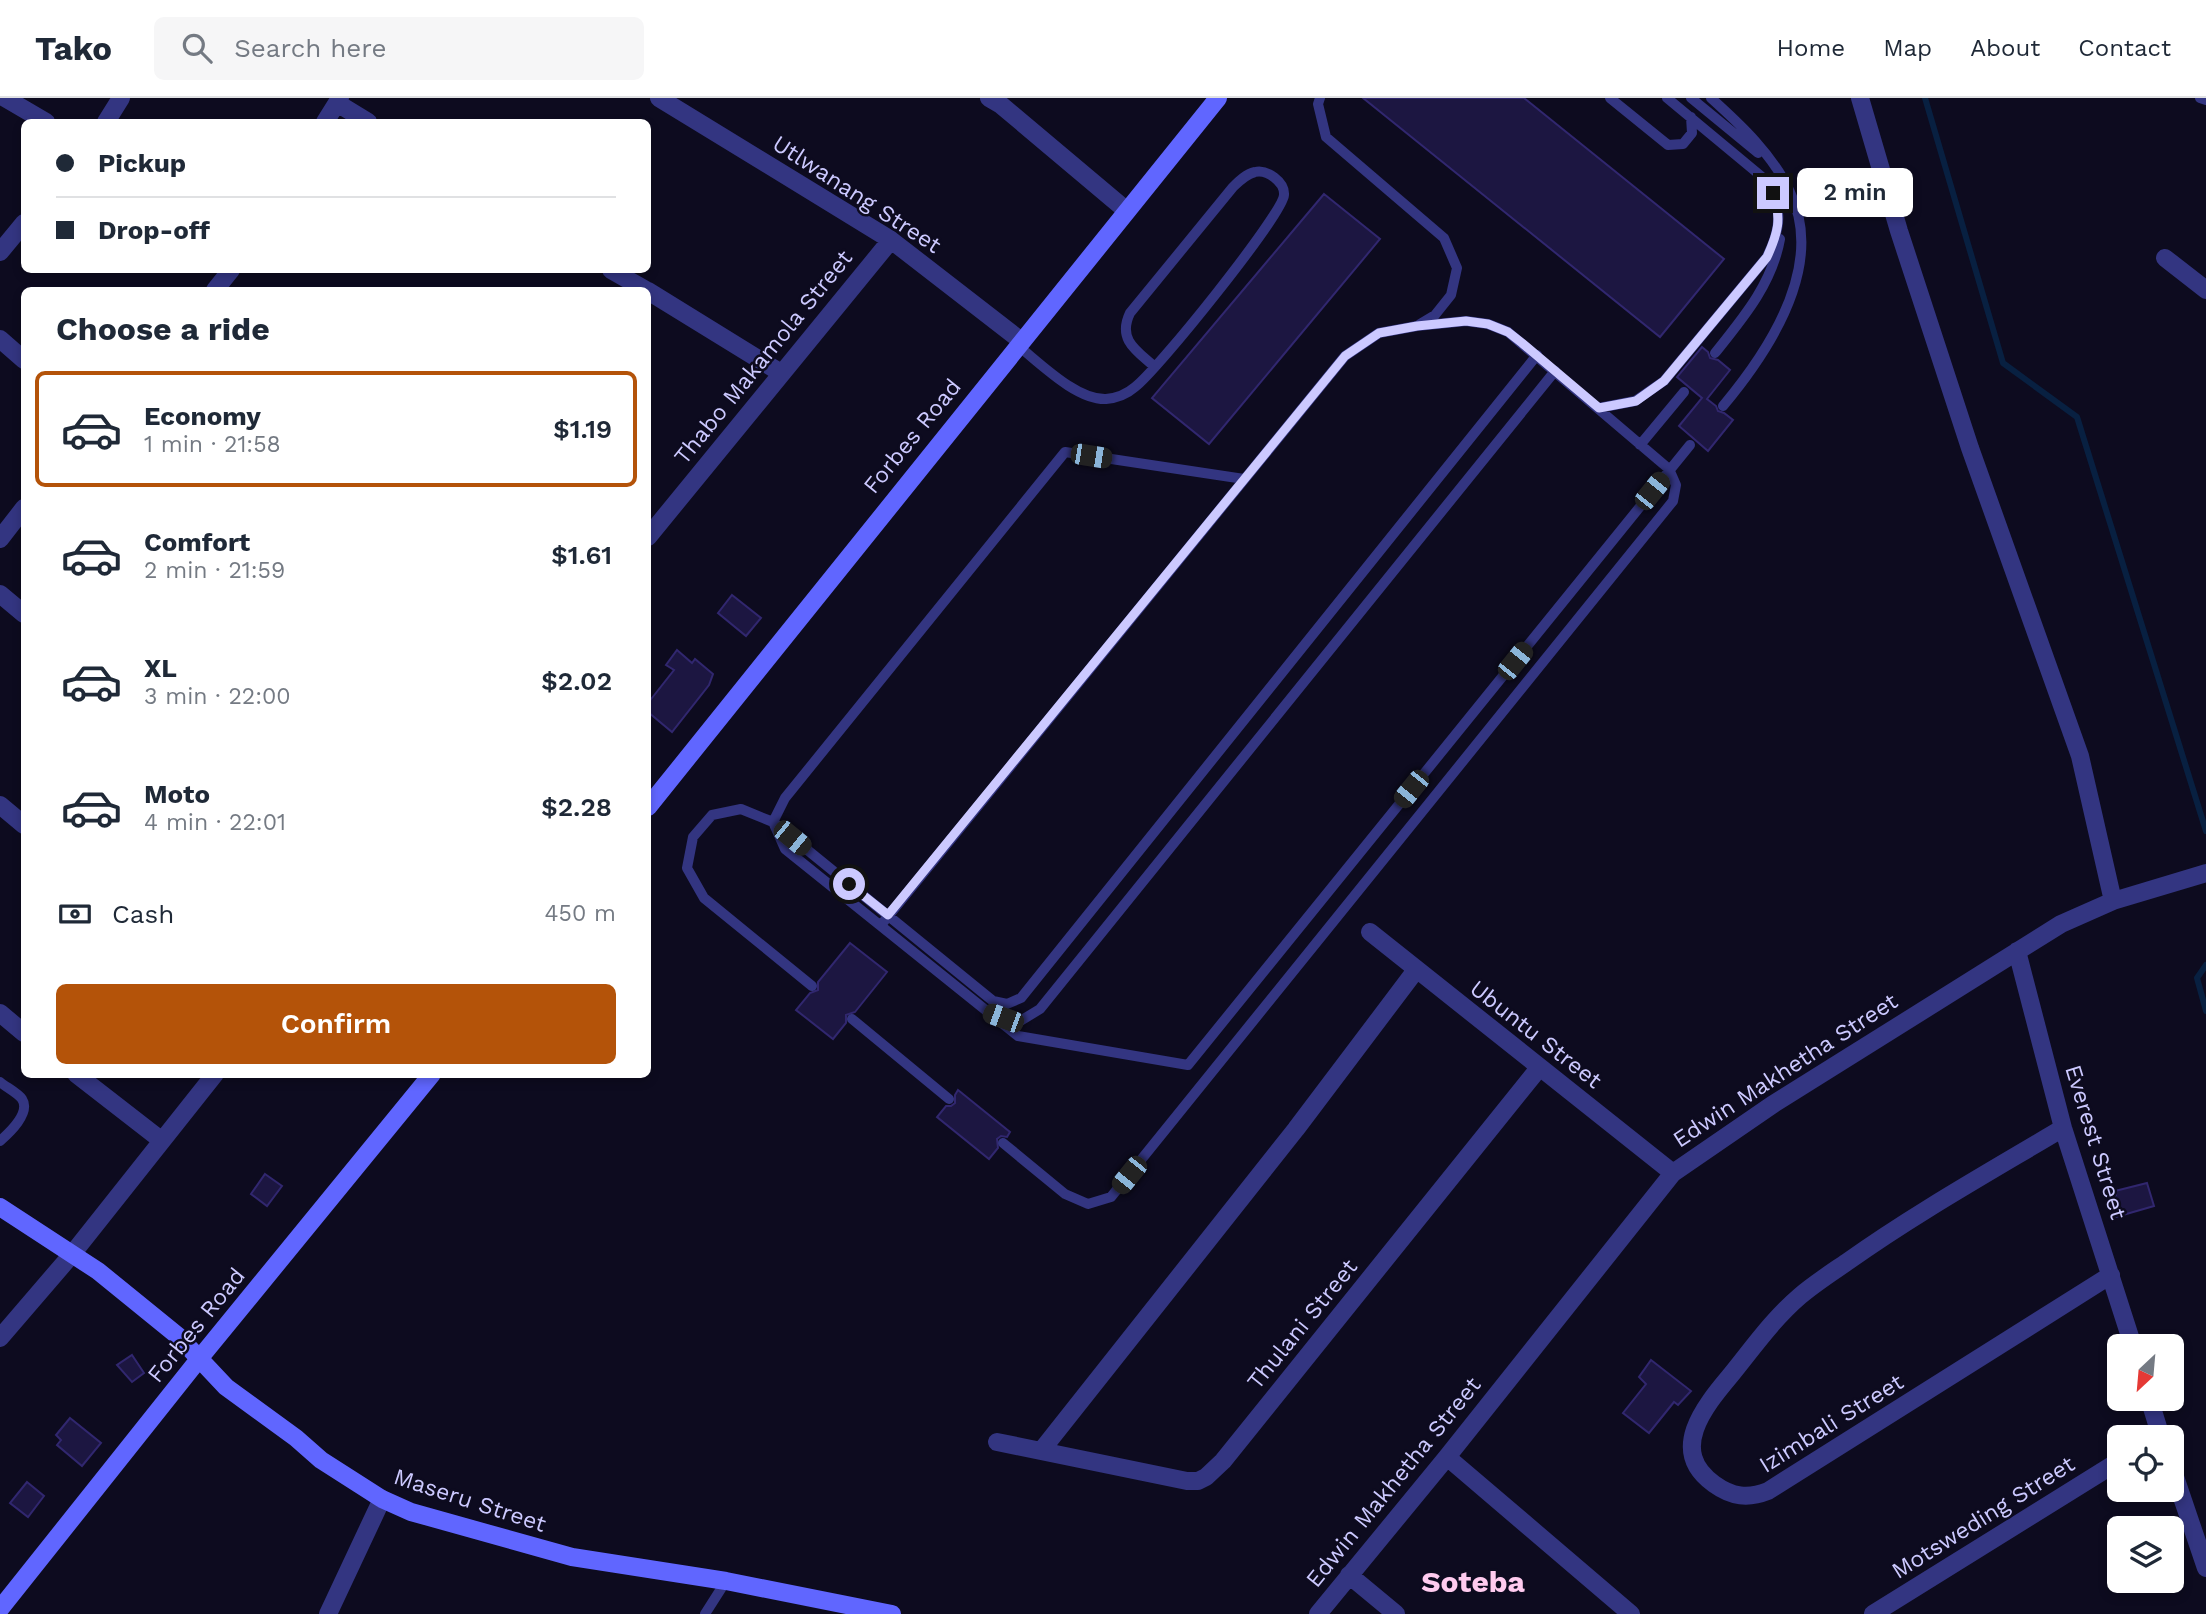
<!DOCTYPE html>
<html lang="en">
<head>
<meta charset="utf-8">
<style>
  :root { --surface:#fff; --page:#f6f6f7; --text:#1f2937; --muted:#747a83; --line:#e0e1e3; --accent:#b45309 }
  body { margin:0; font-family:"Work Sans",sans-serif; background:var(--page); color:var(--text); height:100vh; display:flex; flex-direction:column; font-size:26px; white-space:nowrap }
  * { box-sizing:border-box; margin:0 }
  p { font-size:23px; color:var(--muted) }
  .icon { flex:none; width:38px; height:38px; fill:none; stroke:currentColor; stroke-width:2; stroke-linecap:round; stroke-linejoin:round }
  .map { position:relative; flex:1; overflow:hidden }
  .details { position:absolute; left:21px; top:189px; width:630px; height:791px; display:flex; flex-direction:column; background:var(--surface); border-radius:10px; box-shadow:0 4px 10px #0003 }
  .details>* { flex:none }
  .guide { position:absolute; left:21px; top:21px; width:630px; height:154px; border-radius:10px; box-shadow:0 4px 10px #0003; display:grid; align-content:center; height:154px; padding:0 35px; background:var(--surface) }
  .needle { width:46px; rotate:206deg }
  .controls { position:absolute; left:2107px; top:1236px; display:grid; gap:14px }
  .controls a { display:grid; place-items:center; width:77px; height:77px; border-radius:10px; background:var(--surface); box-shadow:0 4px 10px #0003; font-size:35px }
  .end { position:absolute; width:32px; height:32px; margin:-16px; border:9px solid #ccc9ff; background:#111; box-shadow:0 0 0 4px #111 }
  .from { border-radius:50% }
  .bubble { position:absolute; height:49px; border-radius:10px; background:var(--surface); box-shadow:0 4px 10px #0003; font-size:23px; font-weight:600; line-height:49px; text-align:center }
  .car { position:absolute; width:21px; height:42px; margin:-21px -10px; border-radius:9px; box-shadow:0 0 5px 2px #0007; background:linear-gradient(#222 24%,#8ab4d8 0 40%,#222 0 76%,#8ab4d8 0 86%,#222 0) }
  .guide b { display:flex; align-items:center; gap:24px; height:66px; font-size:26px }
  .guide b+b { border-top:2px solid var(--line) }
  .guide i { width:18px; height:18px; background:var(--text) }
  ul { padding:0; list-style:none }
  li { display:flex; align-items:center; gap:21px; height:116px; margin:0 14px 10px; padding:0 21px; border:4px solid transparent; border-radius:10px }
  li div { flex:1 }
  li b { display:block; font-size:26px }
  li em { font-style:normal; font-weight:600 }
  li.selected { border-color:var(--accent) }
  li>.icon { width:63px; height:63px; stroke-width:1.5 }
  h2 { padding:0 35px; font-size:32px; line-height:84px }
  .pay { display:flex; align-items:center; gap:18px; height:77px; padding:0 35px; font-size:26px }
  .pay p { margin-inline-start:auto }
  .action { display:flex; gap:14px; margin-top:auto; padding:14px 35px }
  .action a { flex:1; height:80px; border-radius:10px; background:var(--accent); color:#fff; font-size:28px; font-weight:600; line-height:80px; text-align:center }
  header { display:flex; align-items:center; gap:42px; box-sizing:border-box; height:98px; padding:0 35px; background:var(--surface); border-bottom:2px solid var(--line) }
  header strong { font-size:33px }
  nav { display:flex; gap:38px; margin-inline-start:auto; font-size:24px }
  .search { width:490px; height:63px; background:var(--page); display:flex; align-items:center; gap:18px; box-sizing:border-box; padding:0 24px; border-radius:10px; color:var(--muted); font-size:26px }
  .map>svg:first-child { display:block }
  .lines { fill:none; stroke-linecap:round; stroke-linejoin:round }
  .stream { stroke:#082041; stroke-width:6 }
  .building { fill:#1c1641; stroke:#31276f; stroke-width:2 }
  .lane { stroke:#333581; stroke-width:10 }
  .street { stroke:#333581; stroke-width:18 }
  .secondary { stroke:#6066ff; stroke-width:18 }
  .route { stroke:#ccc9ff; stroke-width:9 }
  .labels { text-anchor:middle; stroke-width:5; stroke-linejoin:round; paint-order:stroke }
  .street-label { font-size:23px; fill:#ccc9ff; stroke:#0d0b1f }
  .district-label { font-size:30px; font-weight:bold; fill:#ffcbef; stroke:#0d0b1f }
</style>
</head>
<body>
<header>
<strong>Tako</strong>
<div class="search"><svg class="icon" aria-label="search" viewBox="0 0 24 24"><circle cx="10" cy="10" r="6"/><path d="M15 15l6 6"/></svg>Search here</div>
<nav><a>Home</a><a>Map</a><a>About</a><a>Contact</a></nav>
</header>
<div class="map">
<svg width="2206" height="1516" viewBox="0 0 2206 1516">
  <rect width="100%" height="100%" fill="#0d0b1f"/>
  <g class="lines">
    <path class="stream" d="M1925 0 2003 265 2077 319 2206 733
      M2206 867 2197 880 2206 913"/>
  </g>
  <path class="building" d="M1363 0H1524L1724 161 1660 239Z
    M1324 96 1380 141 1209 346 1152 300Z
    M1702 249 1708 254 1710 260 1718 262 1730 272 1707 301 1716 308 1718 313 1724 315 1733 322 1708 353 1679 328 1702 300 1677 279Z
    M732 497 761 520 746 538 718 515Z
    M677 552 692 565 695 561 713 576 709 587 672 634 648 614V605L674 572 666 567Z
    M850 845 887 874 855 914 846 917V925L833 941 796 912 810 895 818 892V884Z
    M958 992 1010 1034 1007 1039 1001 1038 997 1041 998 1050 989 1061 937 1019 946 1008H951L955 1005V997Z
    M265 1076 282 1088 267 1108 251 1096Z
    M2147 1085 2154 1108 2116 1119 2111 1100 2116 1097 2115 1093Z
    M132 1257 144 1275 132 1284 117 1267Z
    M1651 1262 1691 1293 1678 1307 1674 1304 1649 1335 1623 1315 1646 1286 1639 1279Z
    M70 1320 101 1345 82 1368 57 1347 61 1342 56 1337Z
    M27 1384 44 1398 28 1419 10 1405Z"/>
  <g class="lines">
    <path class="lane" d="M1320 0 1318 6 1326 39 1444 140 1457 170 1451 197 1435 217 1420 226
      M1610 0 1668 47 1683 46 1692 35 1691 19
      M1691 0 1758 55
      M1711 0C1741 27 1773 57 1790 94 1826 168 1769 253 1723 308
      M2200 0 2206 2
      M1017 247C1040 265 1076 302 1106 301 1117 300 1127 296 1135 289 1156 274 1283 116 1284 97 1285 84 1267 71 1255 74 1246 76 1239 83 1233 89L1130 215C1117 242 1137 253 1155 269
      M1715 255C1743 220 1772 186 1780 141
      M1599 310 1635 303 1664 283 1767 159C1783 126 1783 108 1761 78L1667 0
      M1640 347 1684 294
      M1244 381 1065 354 785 700 773 724 785 751 988 914 1017 925 1040 911 1555 273
      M881 827 1345 258 1379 235 1417 228 1466 223 1488 226 1508 234 1669 371 1676 387 1673 403 1111 1099 1088 1106 1065 1096 1003 1045
      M812 888 704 800 687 770 693 739 712 717 741 711 773 724 993 903 1007 906 1021 900 1537 257
      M852 921 949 1001
      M998 922 1018 938 1188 967 1690 347
      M0 984C6 989 18 995 22 1001 31 1015 9 1035 0 1043
      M705 1516 726 1483"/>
    <path class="street" d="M5 0 46 24
      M659 0 891 142 1020 242
      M989 0 1001 7 1127 113
      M1860 0 1899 133 1970 350 2080 658 2113 803
      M337 5 368 24
      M106 24 121 0
      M325 24 340 0
      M0 154 24 125
      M2165 160 2206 192
      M611 172 646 192
      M215 192 231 172
      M648 193 781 275
      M0 241 24 262
      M648 439 891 142
      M0 441 24 410
      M0 496 24 516
      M0 707 24 727
      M1370 834 1673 1075
      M2017 853 2063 1030 2133 1248
      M0 915 24 935
      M76 976 161 1042
      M2063 1030C1991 1073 1916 1115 1847 1164 1831 1175 1814 1186 1800 1198 1773 1221 1752 1251 1730 1278 1704 1309 1668 1353 1714 1386 1732 1399 1748 1401 1768 1393L2111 1177
      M0 1240 73 1155 215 976
      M2149 1300 2161 1339
      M997 1344 1187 1383H1198L1206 1379 1223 1363 1539 970
      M1041 1353 1296 1031 1416 872
      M1447 1359 1631 1516
      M2172 1370 2206 1470
      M1349 1477 1396 1516
      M328 1516 382 1401
      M1318 1516 1447 1359 1673 1075 1772 1007 2061 826 2113 803 2206 775
      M1873 1516 2119 1363"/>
    <path class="secondary" d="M648 709 1218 0
      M0 1109 98 1173 178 1238 226 1289 296 1340 321 1362 382 1401 411 1414 572 1459 726 1483 892 1516
      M0 1511 199 1261 432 976"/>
  </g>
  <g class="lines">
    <path class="route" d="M849 786 888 817 1345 258 1379 235 1417 228 1466 223 1488 226 1508 234 1522 245 1599 310 1636 303 1664 283 1767 159C1778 135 1782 121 1773 95"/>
  </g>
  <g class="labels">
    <g class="street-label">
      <text transform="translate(857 96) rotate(33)" y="8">Utlwanang Street</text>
      <text transform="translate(763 259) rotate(-51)" y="8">Thabo Makamola Street</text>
      <text transform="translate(912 338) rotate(-51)" y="8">Forbes Road</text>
      <text transform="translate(1536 936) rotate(38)" y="8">Ubuntu Street</text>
      <text transform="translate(1785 972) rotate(-33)" y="8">Edwin Makhetha Street</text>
      <text transform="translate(2096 1044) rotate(73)" y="8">Everest Street</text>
      <text transform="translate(1302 1226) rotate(-51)" y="8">Thulani Street</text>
      <text transform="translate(196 1227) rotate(-51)" y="8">Forbes Road</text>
      <text transform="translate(1831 1325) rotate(-32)" y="8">Izimbali Street</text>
      <text transform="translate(1393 1384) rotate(-51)" y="8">Edwin Makhetha Street</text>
      <text transform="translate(470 1402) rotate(18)" y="8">Maseru Street</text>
      <text transform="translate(1983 1419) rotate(-32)" y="8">Motsweding Street</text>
    </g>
    <g class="district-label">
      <text x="1473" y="1494">Soteba</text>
    </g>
  </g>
</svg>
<div class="controls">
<a><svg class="needle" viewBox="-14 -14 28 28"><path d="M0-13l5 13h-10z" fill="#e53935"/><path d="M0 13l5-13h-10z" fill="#747a83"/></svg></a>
<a><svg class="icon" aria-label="locate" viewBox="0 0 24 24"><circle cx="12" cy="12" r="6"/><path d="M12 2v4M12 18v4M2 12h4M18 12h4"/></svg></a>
<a><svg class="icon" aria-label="layers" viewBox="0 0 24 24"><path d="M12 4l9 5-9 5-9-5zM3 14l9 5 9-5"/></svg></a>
</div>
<i class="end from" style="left:849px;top:786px"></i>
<i class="end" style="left:1773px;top:95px"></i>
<div class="bubble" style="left:1797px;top:70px;width:116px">2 min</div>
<i class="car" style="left:1091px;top:358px;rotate:99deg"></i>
<i class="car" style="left:1652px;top:393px;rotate:39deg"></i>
<i class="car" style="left:1515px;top:563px;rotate:39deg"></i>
<i class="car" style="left:1411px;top:691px;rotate:219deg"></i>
<i class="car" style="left:792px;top:740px;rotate:129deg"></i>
<i class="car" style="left:1003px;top:920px;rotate:290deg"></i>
<i class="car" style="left:1129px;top:1077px;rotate:219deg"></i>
<div class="guide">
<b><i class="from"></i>Pickup</b>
<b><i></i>Drop-off</b>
</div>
<section class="details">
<h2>Choose a ride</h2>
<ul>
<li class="selected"><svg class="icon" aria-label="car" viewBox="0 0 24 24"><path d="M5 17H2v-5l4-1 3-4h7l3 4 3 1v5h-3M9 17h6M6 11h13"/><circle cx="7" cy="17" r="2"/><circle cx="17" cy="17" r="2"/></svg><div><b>Economy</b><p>1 min · 21:58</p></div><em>$1.19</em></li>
<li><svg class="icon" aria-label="car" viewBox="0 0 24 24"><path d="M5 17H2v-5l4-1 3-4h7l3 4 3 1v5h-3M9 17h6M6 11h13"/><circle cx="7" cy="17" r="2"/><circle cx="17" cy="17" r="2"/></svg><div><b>Comfort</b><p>2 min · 21:59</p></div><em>$1.61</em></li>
<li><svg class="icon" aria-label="car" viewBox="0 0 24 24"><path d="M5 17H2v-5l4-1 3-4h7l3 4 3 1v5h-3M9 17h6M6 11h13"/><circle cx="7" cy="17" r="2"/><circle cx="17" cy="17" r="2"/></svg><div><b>XL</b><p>3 min · 22:00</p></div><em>$2.02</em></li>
<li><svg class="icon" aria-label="car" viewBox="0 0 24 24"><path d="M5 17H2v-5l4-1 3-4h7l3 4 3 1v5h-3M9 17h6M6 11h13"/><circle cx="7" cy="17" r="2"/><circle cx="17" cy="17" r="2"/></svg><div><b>Moto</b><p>4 min · 22:01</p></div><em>$2.28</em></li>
</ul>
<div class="pay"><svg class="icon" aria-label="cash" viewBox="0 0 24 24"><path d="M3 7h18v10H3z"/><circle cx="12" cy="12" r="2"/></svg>Cash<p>450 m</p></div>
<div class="action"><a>Confirm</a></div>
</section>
</div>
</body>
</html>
